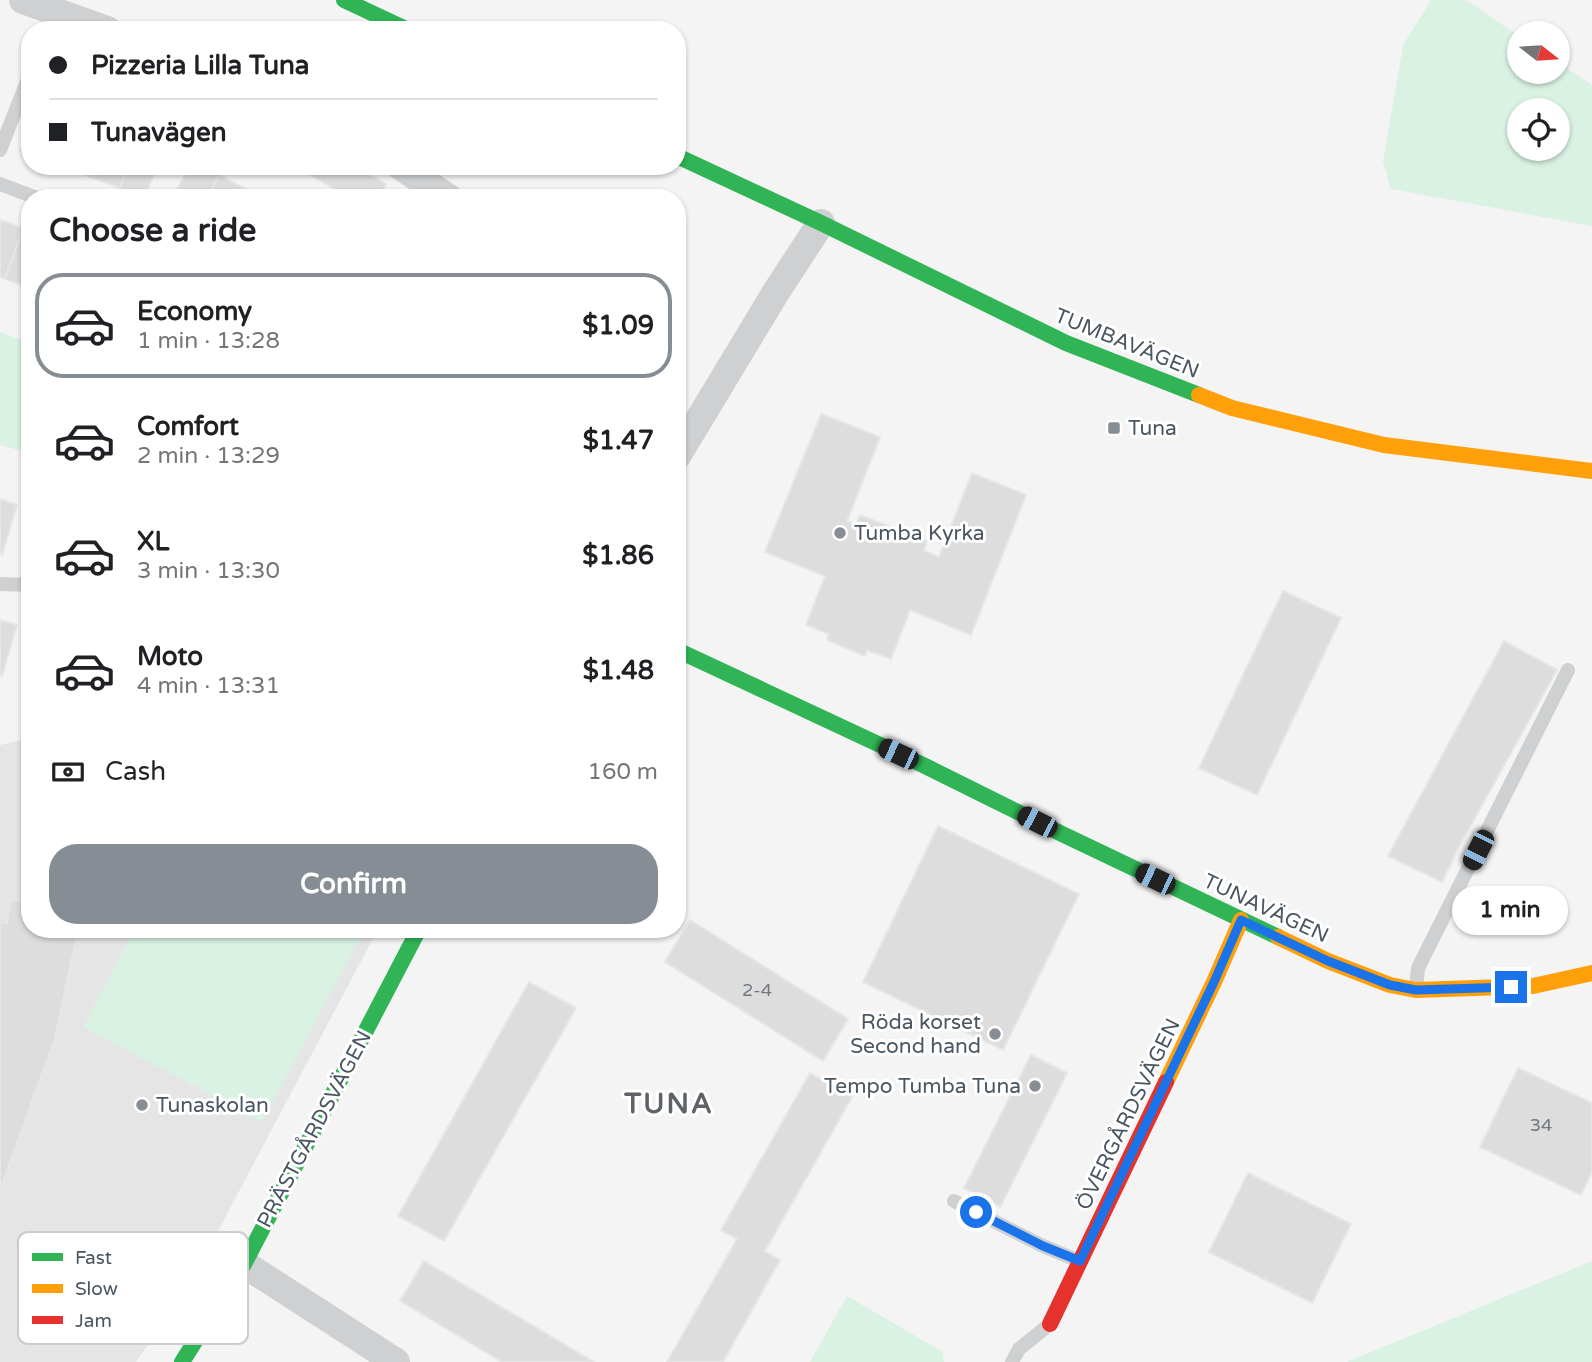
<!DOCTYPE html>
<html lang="en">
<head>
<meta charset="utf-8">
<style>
  :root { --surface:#fff; --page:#f2f2f2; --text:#202124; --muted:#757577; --line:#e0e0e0; --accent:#868d94 }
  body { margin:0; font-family:"Varela Round",sans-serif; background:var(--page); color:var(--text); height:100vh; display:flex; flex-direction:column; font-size:26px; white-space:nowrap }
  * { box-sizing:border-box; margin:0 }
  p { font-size:23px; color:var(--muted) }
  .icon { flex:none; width:38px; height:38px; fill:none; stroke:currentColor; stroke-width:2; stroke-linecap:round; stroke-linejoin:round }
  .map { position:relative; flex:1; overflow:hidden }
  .drawer { position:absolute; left:21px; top:189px; width:665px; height:749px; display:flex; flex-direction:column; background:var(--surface); border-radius:28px; box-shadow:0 2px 5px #0004 }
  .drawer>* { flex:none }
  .banner { position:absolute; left:21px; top:21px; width:665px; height:154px; border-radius:28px; box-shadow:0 2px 5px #0004; display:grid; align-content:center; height:154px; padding:0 28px; background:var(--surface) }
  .needle { width:46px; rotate:107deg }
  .tools { position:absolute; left:1507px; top:21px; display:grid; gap:14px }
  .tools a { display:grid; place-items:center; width:63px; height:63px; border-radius:50%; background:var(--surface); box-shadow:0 2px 5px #0004; font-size:35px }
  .end { position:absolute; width:32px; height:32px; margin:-16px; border:9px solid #1a73e8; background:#fff; box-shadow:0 0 0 4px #fff }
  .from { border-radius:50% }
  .bubble { position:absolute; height:49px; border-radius:24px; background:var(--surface); box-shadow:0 2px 5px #0004; font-size:23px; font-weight:700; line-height:49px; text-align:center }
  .car { position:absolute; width:21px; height:42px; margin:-21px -10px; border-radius:9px; box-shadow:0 0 5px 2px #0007; background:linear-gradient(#222 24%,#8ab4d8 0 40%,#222 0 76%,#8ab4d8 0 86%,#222 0) }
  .banner b { display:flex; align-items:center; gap:24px; height:66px; font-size:26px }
  .banner b+b { border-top:2px solid var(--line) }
  .banner i { width:18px; height:18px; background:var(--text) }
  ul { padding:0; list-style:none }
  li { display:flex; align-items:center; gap:21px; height:105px; margin:0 14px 10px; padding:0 14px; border:4px solid transparent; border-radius:28px }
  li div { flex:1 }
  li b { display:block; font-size:26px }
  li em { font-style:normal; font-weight:700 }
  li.on { border-color:var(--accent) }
  li>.icon { width:63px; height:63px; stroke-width:1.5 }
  h2 { padding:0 28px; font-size:32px; line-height:84px }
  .pay { display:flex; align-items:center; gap:18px; height:77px; padding:0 28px; font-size:26px }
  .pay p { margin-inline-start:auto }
  .cta { display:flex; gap:14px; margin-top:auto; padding:14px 28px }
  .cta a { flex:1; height:80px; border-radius:28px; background:var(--accent); color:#fff; font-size:28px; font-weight:700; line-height:80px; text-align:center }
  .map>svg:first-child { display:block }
  .education { fill:#e6e5e6 }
  .green { fill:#d9f2e3; fill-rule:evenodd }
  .building { fill:#ddddde; stroke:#e5e6e7; stroke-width:2 }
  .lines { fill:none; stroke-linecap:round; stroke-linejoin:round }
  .lane { stroke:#ced0d2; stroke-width:14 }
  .street { stroke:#ced0d2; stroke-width:28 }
  .fast { stroke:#30b455; stroke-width:16 }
  .slow { stroke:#ff9f0a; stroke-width:16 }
  .jam { stroke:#e5322d; stroke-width:16 }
  .route { stroke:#1a73e8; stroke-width:9 }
  .poi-dot { fill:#868d94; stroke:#fff; stroke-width:2.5 }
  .labels { text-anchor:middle; stroke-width:6; stroke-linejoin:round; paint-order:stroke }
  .number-label { font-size:18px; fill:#707881 }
  .street-label { font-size:21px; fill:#4a5661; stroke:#fff }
  .poi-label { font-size:21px; fill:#4a5661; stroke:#fff; text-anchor:start }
  .district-label { font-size:28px; font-weight:bold; letter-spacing:2px; fill:#5f6368; stroke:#fff }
  .key { fill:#fff; stroke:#c9ccd0; stroke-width:2 }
  .key-label { font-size:19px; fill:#4a5661 }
</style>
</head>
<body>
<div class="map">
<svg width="1592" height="1362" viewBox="0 0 1592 1362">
  <rect width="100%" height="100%" fill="#f4f4f4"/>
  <path class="education" d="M30 738V929H378L192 1280 136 1362H0V745Z"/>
  <path class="green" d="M1431 0H1466L1519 36V72H1558V62L1592 85V226L1391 189 1383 162 1403 45ZM1519 110H1558V149H1519Z
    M0 332 30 343V453L0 445Z
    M135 929H365L262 1122 83 1027Z
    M1592 1261V1362H1347Z
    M847 1296 943 1352 944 1362H810Z"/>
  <path class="building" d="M30 126V154L20 151Z
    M71 166H100L95 179 70 169Z
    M100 166H128L120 188 95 179Z
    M128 166H157L145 197 120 188Z
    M190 166H203L219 175 207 198H172Z
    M295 166H354L386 184 379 198H350Z
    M219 175 246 189 241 198H207Z
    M246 189 260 198H241Z
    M0 220 23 228 5 279 0 277Z
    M23 228 30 231V288L5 279Z
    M821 414 880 437 847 521 856 525 860 515 927 541 924 551 939 557 972 473 1026 495 971 635 910 610 891 659 867 650 865 656 827 640 829 634 806 625 825 576 765 552Z
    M0 499 17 505 2 555 0 554Z
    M1283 591 1341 618 1257 795 1199 768Z
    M0 620 17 625 2 676H0Z
    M1504 641 1557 670 1461 843 1442 882 1388 856Z
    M938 826 1079 894 1003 1050 863 982Z
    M11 899 30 903V929H78L55 1038 0 1190V922L7 923Z
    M690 920 848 1019 823 1061 665 962Z
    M529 982 576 1008 444 1241 398 1216Z
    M1031 1055 1067 1073 1000 1207 964 1188Z
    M1518 1068 1592 1103V1172L1581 1195 1480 1147Z
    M810 1073 852 1097 765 1251 780 1260 723 1362H667L737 1239 721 1230Z
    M1248 1173 1351 1224 1312 1303 1209 1252Z
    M424 1261 594 1362H502L400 1301Z"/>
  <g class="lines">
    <path class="lane" d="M0 150 30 74
      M0 184 37 198
      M0 584 30 585
      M1416 989 1418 968 1568 670
      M954 1201 1043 1246 1079 1261
      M1012 1362 1019 1349 1050 1324"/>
    <path class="street" d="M23 0 107 30
      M400 166 449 198
      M677 456 776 292 821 223
      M244 1264 396 1362"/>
    <path class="fast" d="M344 0 408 30
      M677 156 821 223 1066 343 1199 395
      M677 650 923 765 1060 833 1278 937
      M182 1362 244 1264 419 929"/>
    <path class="slow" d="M1199 395 1232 408 1384 445 1592 471
      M1278 937 1328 961 1390 985 1416 990 1533 986 1592 973
      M1166 1082 1214 982 1241 920"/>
    <path class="jam" d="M1050 1324 1166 1082"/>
  </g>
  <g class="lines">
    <path class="route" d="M976 1212 1043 1246 1080 1261 1214 982 1241 920 1328 961 1390 985 1416 990 1511 987"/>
  </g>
  <g class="poi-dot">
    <rect x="1107" y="421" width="14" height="14" rx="3.5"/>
    <circle cx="840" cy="533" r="7"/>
    <circle cx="995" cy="1034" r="7"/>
    <circle cx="1035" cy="1086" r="7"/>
    <circle cx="142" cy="1105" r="7"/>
  </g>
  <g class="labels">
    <g class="number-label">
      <text x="757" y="996">2-4</text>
      <text x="1541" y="1131">34</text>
    </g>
    <g class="street-label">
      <text transform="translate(1127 343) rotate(22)" y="7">TUMBAVÄGEN</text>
      <text transform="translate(1266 908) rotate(25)" y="7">TUNAVÄGEN</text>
      <text transform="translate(1128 1114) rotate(-64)" y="7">ÖVERGÅRDSVÄGEN</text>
      <text transform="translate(314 1129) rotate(-62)" y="7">PRÄSTGÅRDSVÄGEN</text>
    </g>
    <g class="poi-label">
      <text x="1128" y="435">Tuna</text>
      <text x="854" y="540">Tumba Kyrka</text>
      <text x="981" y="1029" text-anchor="end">Röda korset<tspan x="981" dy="24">Second hand</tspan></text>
      <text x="1021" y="1093" text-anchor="end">Tempo Tumba Tuna</text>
      <text x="156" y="1112">Tunaskolan</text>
    </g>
    <g class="district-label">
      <text x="669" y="1113">TUNA</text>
    </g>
  </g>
  <rect x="18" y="1232" width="230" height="112" rx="10" class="key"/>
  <rect x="32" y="1253" width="31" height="8" fill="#30b455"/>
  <rect x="32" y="1284" width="31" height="9" fill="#ff9f0a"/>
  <rect x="32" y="1316" width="31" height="8" fill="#e5322d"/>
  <g class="key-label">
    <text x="75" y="1264">Fast</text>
    <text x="75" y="1295">Slow</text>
    <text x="75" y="1327">Jam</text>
  </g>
</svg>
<div class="tools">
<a><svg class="needle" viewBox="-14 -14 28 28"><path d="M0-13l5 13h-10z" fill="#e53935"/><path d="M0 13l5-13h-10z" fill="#757577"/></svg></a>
<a><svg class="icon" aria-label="locate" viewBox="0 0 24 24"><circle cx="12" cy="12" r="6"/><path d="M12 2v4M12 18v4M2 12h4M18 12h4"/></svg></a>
</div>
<i class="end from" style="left:976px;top:1212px"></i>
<i class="end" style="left:1511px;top:987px"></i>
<div class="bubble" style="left:1452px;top:886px;width:116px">1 min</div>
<i class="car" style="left:898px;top:754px;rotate:295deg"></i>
<i class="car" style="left:1037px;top:822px;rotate:297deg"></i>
<i class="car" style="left:1478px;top:850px;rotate:207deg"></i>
<i class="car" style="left:1155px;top:879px;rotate:296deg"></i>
<div class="banner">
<b><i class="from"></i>Pizzeria Lilla Tuna</b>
<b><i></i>Tunavägen</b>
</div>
<section class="drawer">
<h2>Choose a ride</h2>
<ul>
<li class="on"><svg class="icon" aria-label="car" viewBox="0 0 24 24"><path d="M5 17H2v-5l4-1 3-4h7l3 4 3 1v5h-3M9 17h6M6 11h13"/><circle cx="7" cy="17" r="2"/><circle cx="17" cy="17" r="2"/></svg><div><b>Economy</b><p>1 min · 13:28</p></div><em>$1.09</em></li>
<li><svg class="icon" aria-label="car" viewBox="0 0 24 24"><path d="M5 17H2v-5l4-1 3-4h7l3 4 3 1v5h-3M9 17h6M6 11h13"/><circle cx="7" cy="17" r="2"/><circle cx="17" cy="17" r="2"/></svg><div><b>Comfort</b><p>2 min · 13:29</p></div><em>$1.47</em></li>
<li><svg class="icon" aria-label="car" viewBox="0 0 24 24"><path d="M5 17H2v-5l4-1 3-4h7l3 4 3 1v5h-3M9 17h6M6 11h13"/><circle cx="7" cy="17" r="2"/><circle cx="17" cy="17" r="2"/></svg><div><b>XL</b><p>3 min · 13:30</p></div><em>$1.86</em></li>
<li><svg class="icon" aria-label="car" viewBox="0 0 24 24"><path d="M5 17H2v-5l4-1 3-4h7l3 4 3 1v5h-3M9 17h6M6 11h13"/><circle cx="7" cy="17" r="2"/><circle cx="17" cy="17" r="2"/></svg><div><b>Moto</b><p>4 min · 13:31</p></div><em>$1.48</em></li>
</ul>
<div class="pay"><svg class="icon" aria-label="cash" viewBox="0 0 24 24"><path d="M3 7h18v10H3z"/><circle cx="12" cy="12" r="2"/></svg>Cash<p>160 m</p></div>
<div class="cta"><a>Confirm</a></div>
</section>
</div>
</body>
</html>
